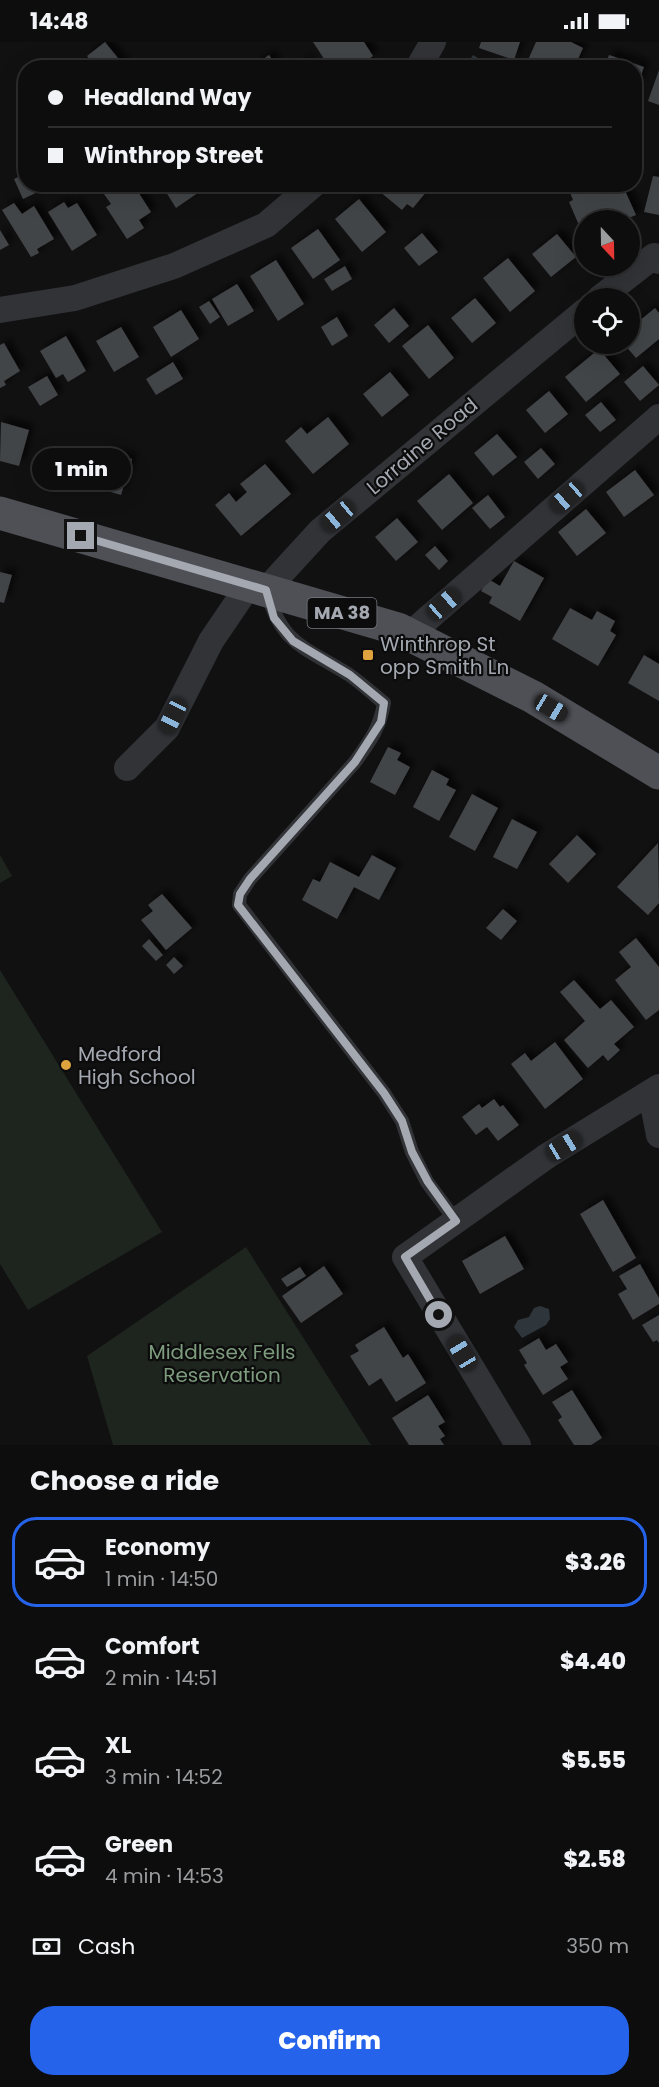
<!DOCTYPE html>
<html lang="en">
<head>
<meta charset="utf-8">
<style>
  :root { --surface:#0d0d0e; --page:#1b1b1c; --text:#f1f3f6; --muted:#9a9c9e; --line:#2d2d2e; --accent:#2563eb }
  body { margin:0; font-family:Poppins,sans-serif; background:var(--page); color:var(--text); height:100vh; display:flex; flex-direction:column; font-size:22px; white-space:nowrap }
  * { box-sizing:border-box; margin:0 }
  p { font-size:20px; color:var(--muted) }
  .icon { flex:none; width:33px; height:33px; fill:none; stroke:currentColor; stroke-width:2; stroke-linecap:round; stroke-linejoin:round }
  .map { position:relative; height:1403px; overflow:hidden }
  .panel { display:flex; flex-direction:column; background:var(--surface); flex:1 }
  .panel>* { flex:none }
  .guide { position:absolute; left:18px; top:18px; width:624px; height:132px; border-radius:24px; box-shadow:0 6px 24px #0002,0 0 0 2px var(--line); display:grid; align-content:center; height:132px; padding:0 30px; background:var(--surface) }
  .needle { width:39px; rotate:158deg }
  .tools { position:absolute; left:574px; top:168px; display:grid; gap:12px }
  .tools a { display:grid; place-items:center; width:66px; height:66px; border-radius:50%; background:var(--surface); box-shadow:0 6px 24px #0002,0 0 0 2px var(--line); font-size:30px }
  .end { position:absolute; width:27px; height:27px; margin:-14px; border:8px solid #a4a8b1; background:#111; box-shadow:0 0 0 3px #111 }
  .from { border-radius:50% }
  .bubble { position:absolute; height:42px; border-radius:21px; background:var(--surface); box-shadow:0 6px 24px #0002,0 0 0 2px var(--line); font-size:20px; font-weight:800; line-height:42px; text-align:center }
  .car { position:absolute; width:18px; height:36px; margin:-18px -9px; border-radius:8px; box-shadow:0 0 4px 2px #0007; background:linear-gradient(#222 24%,#8ab4d8 0 40%,#222 0 76%,#8ab4d8 0 86%,#222 0) }
  .guide b { display:flex; align-items:center; gap:21px; height:57px; font-size:22px }
  .guide b+b { border-top:2px solid var(--line) }
  .guide i { width:15px; height:15px; background:var(--text) }
  ul { padding:0; list-style:none }
  li { display:flex; align-items:center; gap:18px; height:90px; margin:0 12px 9px; padding:0 18px; border:3px solid transparent; border-radius:24px }
  li div { flex:1 }
  li b { display:block; font-size:22px }
  li em { font-style:normal; font-weight:800 }
  li.selected { border-color:var(--accent) }
  li>.icon { width:54px; height:54px; stroke-width:1.5 }
  h2 { padding:0 30px; font-size:27px; line-height:72px }
  .pay { display:flex; align-items:center; gap:15px; height:66px; padding:0 30px; font-size:22px }
  .pay p { margin-inline-start:auto }
  .cta { display:flex; gap:12px; margin-top:auto; padding:12px 30px }
  .cta a { flex:1; height:69px; border-radius:24px; background:var(--accent); color:#fff; font-size:24px; font-weight:800; line-height:69px; text-align:center }
  .status { display:flex; justify-content:space-between; align-items:center; height:42px; padding:0 30px; background:var(--surface); direction:ltr }
  .status svg { height:16px; fill:currentColor }
  .map>svg:first-child { display:block }
  .green { fill:#1e241e }
  .water { fill:#2e363b }
  .building { fill:#434447; filter:url(#shadow) }
  .lines { fill:none; stroke-linecap:round; stroke-linejoin:round }
  .service { stroke:#323337; stroke-width:14 }
  .minor { stroke:#323337; stroke-width:26 }
  .primary { stroke:#4f5056; stroke-width:33 }
  .route { stroke:#a4a8b1; stroke-width:8 }
  .poi-dot { fill:#dea33e; stroke:#0c0c0d; stroke-width:2 }
  .labels { text-anchor:middle; stroke-width:4.5; stroke-linejoin:round; paint-order:stroke }
  .shield { fill:#0c0c0d; stroke:#767980; stroke-width:1.5 }
  .shield-label { font-size:18px; font-weight:bold; fill:#a4a8b1 }
  .street-label { font-size:20px; fill:#a4a8b1; stroke:#0c0c0d }
  .poi-label { font-size:20px; fill:#a4a8b1; stroke:#0c0c0d; text-anchor:start }
  .park-label { font-size:20px; fill:#7d9b7d; stroke:#0c0c0d }
</style>
</head>
<body>
<div class="status"><b>14:48</b><svg viewBox="0 0 49 12"><path d="M0 12V9h3v3zM5 12V6h3v6zM10 12V3h3v9zM15 12V0h3v12zM26 1h20v11H26zM47 4h2v5h-2z"/></svg></div>
<div class="map">
<svg width="659" height="1403" viewBox="0 0 659 1403">
  <defs>
    <filter id="shadow"><feDropShadow dx="5.5" dy="-5.5" stdDeviation="3" flood-color="#0009"/></filter>
  </defs>
  <rect width="100%" height="100%" fill="#111112"/>
  <path class="green" d="M0 813 12 834 0 841Z
    M0 928 162 1190 28 1268 0 1222Z
    M246 1205 371 1403H113L87 1314Z"/>
  <path class="water" d="M473 13 493 25H465Z
    M540 1264 549 1267 550 1277 546 1283 522 1296 514 1285 518 1278 529 1275 534 1266Z"/>
  <path class="building" d="M105 0 126 26H80L90 18 87 14Z
    M313 0H364L373 14 355 26H330Z
    M481 0H520L514 18 479 6Z
    M536 0H571L583 6 574 26H544L528 18Z
    M269 13 278 26H251Z
    M609 13 644 25 635 50 634 26H604Z
    M306 18 311 26H295Z
    M659 28V63L648 59Z
    M26 131V142H39L42 148 23 157 14 137Z
    M653 134 659 135V173L644 170Z
    M119 142H133L151 170 139 178 144 186 127 197 106 165 111 162 104 152Z
    M161 142H198L202 148 176 166Z
    M374 142H419L427 149 413 166 407 162 402 168 373 144Z
    M583 142H622L636 173 624 178H585V197L569 160 573 158 569 148Z
    M359 157 386 190 362 210 335 177Z
    M64 160 68 166 77 161 97 193 72 209 48 170Z
    M14 161 22 172 34 164 54 197 37 207 39 211 31 215 2 168Z
    M318 187 340 218 313 237 291 206Z
    M0 188 9 203 0 208Z
    M422 191 438 210 419 224 404 206Z
    M557 192 576 215 551 235 532 212Z
    M508 216 535 249 510 270 483 236Z
    M276 218 304 262 278 279 250 234Z
    M345 224 352 237 332 249 324 237Z
    M237 242 254 269 228 284 212 257Z
    M475 256 496 281 472 301 451 276Z
    M209 259 220 275 210 282 199 265Z
    M394 266 409 284 389 301 374 283Z
    M655 266 659 271V297L636 316 624 302H630V281L635 277 638 280Z
    M181 268 199 297 171 315 153 285Z
    M337 275 348 294 332 304 321 285Z
    M428 283 454 316 429 337 402 304Z
    M121 285 139 315 114 330 96 299Z
    M66 294 86 329 68 340 63 332 56 336 40 309Z
    M4 301 20 329 4 339 6 343 0 346V303Z
    M599 307 620 332 586 360 565 335Z
    M173 320 183 337 156 353 146 337Z
    M643 324 659 343 640 359 624 340Z
    M390 330 409 353 382 375 363 352Z
    M47 334 58 353 40 364 28 345Z
    M549 349 568 372 545 391 526 368Z
    M601 360 616 378 600 390 585 373Z
    M328 375 349 402 313 432 285 399 301 385 307 392Z
    M1 380 29 388 19 424 0 419Z
    M497 392 517 415 493 434 474 411Z
    M541 406 555 422 538 437 524 420Z
    M109 411 132 417 121 453 84 442 90 419 105 423Z
    M265 422 291 452 241 494 215 463 229 451 236 460 247 450 240 442Z
    M635 428 654 453 624 475 606 450Z
    M449 432 473 461 442 488 417 459Z
    M488 453 505 475 490 487 472 466Z
    M586 467 606 491 577 514 558 490Z
    M397 476 418 500 396 519 375 495Z
    M435 504 448 519 439 528 425 513Z
    M514 519 544 536 520 579 489 561 492 555 481 549 488 537 500 544Z
    M0 530 12 533 4 561 0 560Z
    M570 566 592 578 597 569 615 579 610 589 616 593 598 624 552 597Z
    M644 613 659 622V659L628 641Z
    M388 705 401 711 397 718 410 725 395 753 370 740Z
    M432 728 449 737 446 743 456 748 439 779 413 765Z
    M472 752 498 766 475 809 449 795Z
    M512 777 537 790 517 827 493 815Z
    M577 793 596 812 568 841 549 822Z
    M658 801 659 861 648 873 617 845Z
    M372 813 396 826 379 858 354 845 337 877 302 858 313 837 320 840 330 820 359 835Z
    M162 852 192 886 166 908 141 878 153 869 148 863Z
    M503 867 517 879 501 898 486 886Z
    M636 896 659 925V968L646 978 615 938 631 925 619 910Z
    M149 897 163 913 156 919 142 904Z
    M174 915 183 924 174 932 166 923Z
    M574 938 600 967 611 958 634 985 614 1002 620 1008 608 1019 603 1013 588 1026 564 998 585 979 560 950Z
    M555 1000 583 1037 545 1067 511 1022 525 1011 531 1019Z
    M494 1057 500 1065 503 1063 519 1083 498 1099 487 1085 476 1093 462 1075 479 1062 482 1066Z
    M603 1158 636 1216 613 1230 580 1172Z
    M505 1194 524 1227 480 1252 462 1219Z
    M640 1222 659 1256V1262L633 1278 618 1252 627 1247 619 1234Z
    M324 1224 343 1252 301 1281 282 1254Z
    M300 1225 306 1234 287 1245 281 1237Z
    M659 1273V1301L657 1298 653 1300 642 1283Z
    M384 1285 403 1316 408 1312 426 1341 396 1360 381 1336 369 1344 350 1314 359 1309 355 1303Z
    M539 1296 546 1308 556 1302 568 1320 560 1325 568 1337 543 1353 524 1323 527 1321 519 1308Z
    M572 1348 602 1396 591 1403H574L558 1378 562 1375 552 1360Z
    M428 1353 445 1380 438 1384 445 1394 440 1397 444 1403H409L392 1376Z"/>
  <g class="lines">
    <path class="service" d="M267 550C282 603 305 605 348 632 360 640 372 651 384 661 380 686 370 699 355 720L250 837 240 852 239 863 384 1051 402 1079 412 1110 427 1140 456 1179"/>
    <path class="minor" d="M418 26 433 0
      M600 256 654 214 659 219
      M0 268 75 256 174 224 266 183 314 142
      M266 548 320 489 585 269
      M409 593 659 375
      M127 726 167 686 211 599 249 543
      M651 1052 659 1093
      M518 1403 405 1215 547 1114 659 1045"/>
    <path class="primary" d="M0 471 398 587 533 655 659 731"/>
  </g>
  <g class="lines">
    <path class="route" d="M81 494 266 548 274 576 293 599 350 633 384 661 381 680 355 720 250 837 240 852 238 863 384 1051 402 1079 412 1110 428 1140 456 1179 405 1215 439 1273"/>
  </g>
  <g class="poi-dot">
    <rect x="362" y="607" width="12" height="12" rx="3"/>
    <circle cx="66" cy="1023" r="6"/>
  </g>
  <g class="labels">
    <rect class="shield" x="307.5" y="556" width="69" height="30" rx="4.5"/>
    <g class="shield-label">
      <text x="342" y="577">MA 38</text>
    </g>
    <g class="street-label">
      <text transform="translate(422 404) rotate(-40)" y="7">Lorraine Road</text>
    </g>
    <g class="poi-label">
      <text x="380" y="609">Winthrop St<tspan x="380" dy="23">opp Smith Ln</tspan></text>
      <text x="78" y="1019">Medford<tspan x="78" dy="23">High School</tspan></text>
    </g>
    <g class="park-label">
      <text x="222" y="1317">Middlesex Fells<tspan x="222" dy="23">Reservation</tspan></text>
    </g>
  </g>
</svg>
<div class="tools">
<a><svg class="needle" viewBox="-14 -14 28 28"><path d="M0-13l5 13h-10z" fill="#e53935"/><path d="M0 13l5-13h-10z" fill="#9a9c9e"/></svg></a>
<a><svg class="icon" aria-label="locate" viewBox="0 0 24 24"><circle cx="12" cy="12" r="6"/><path d="M12 2v4M12 18v4M2 12h4M18 12h4"/></svg></a>
</div>
<i class="end from" style="left:439px;top:1273px"></i>
<i class="end" style="left:81px;top:494px"></i>
<div class="bubble" style="left:32px;top:406px;width:99px">1 min</div>
<i class="car" style="left:567px;top:455px;rotate:229deg"></i>
<i class="car" style="left:338px;top:474px;rotate:230deg"></i>
<i class="car" style="left:444px;top:562px;rotate:49deg"></i>
<i class="car" style="left:551px;top:666px;rotate:121deg"></i>
<i class="car" style="left:173px;top:674px;rotate:206deg"></i>
<i class="car" style="left:564px;top:1104px;rotate:59deg"></i>
<i class="car" style="left:462px;top:1311px;rotate:329deg"></i>
<div class="guide">
<b><i class="from"></i>Headland Way</b>
<b><i></i>Winthrop Street</b>
</div>
</div>
<section class="panel">
<h2>Choose a ride</h2>
<ul>
<li class="selected"><svg class="icon" aria-label="car" viewBox="0 0 24 24"><path d="M5 17H2v-5l4-1 3-4h7l3 4 3 1v5h-3M9 17h6M6 11h13"/><circle cx="7" cy="17" r="2"/><circle cx="17" cy="17" r="2"/></svg><div><b>Economy</b><p>1 min · 14:50</p></div><em>$3.26</em></li>
<li><svg class="icon" aria-label="car" viewBox="0 0 24 24"><path d="M5 17H2v-5l4-1 3-4h7l3 4 3 1v5h-3M9 17h6M6 11h13"/><circle cx="7" cy="17" r="2"/><circle cx="17" cy="17" r="2"/></svg><div><b>Comfort</b><p>2 min · 14:51</p></div><em>$4.40</em></li>
<li><svg class="icon" aria-label="car" viewBox="0 0 24 24"><path d="M5 17H2v-5l4-1 3-4h7l3 4 3 1v5h-3M9 17h6M6 11h13"/><circle cx="7" cy="17" r="2"/><circle cx="17" cy="17" r="2"/></svg><div><b>XL</b><p>3 min · 14:52</p></div><em>$5.55</em></li>
<li><svg class="icon" aria-label="car" viewBox="0 0 24 24"><path d="M5 17H2v-5l4-1 3-4h7l3 4 3 1v5h-3M9 17h6M6 11h13"/><circle cx="7" cy="17" r="2"/><circle cx="17" cy="17" r="2"/></svg><div><b>Green</b><p>4 min · 14:53</p></div><em>$2.58</em></li>
</ul>
<div class="pay"><svg class="icon" aria-label="cash" viewBox="0 0 24 24"><path d="M3 7h18v10H3z"/><circle cx="12" cy="12" r="2"/></svg>Cash<p>350 m</p></div>
<div class="cta"><a>Confirm</a></div>
</section>
</body>
</html>
